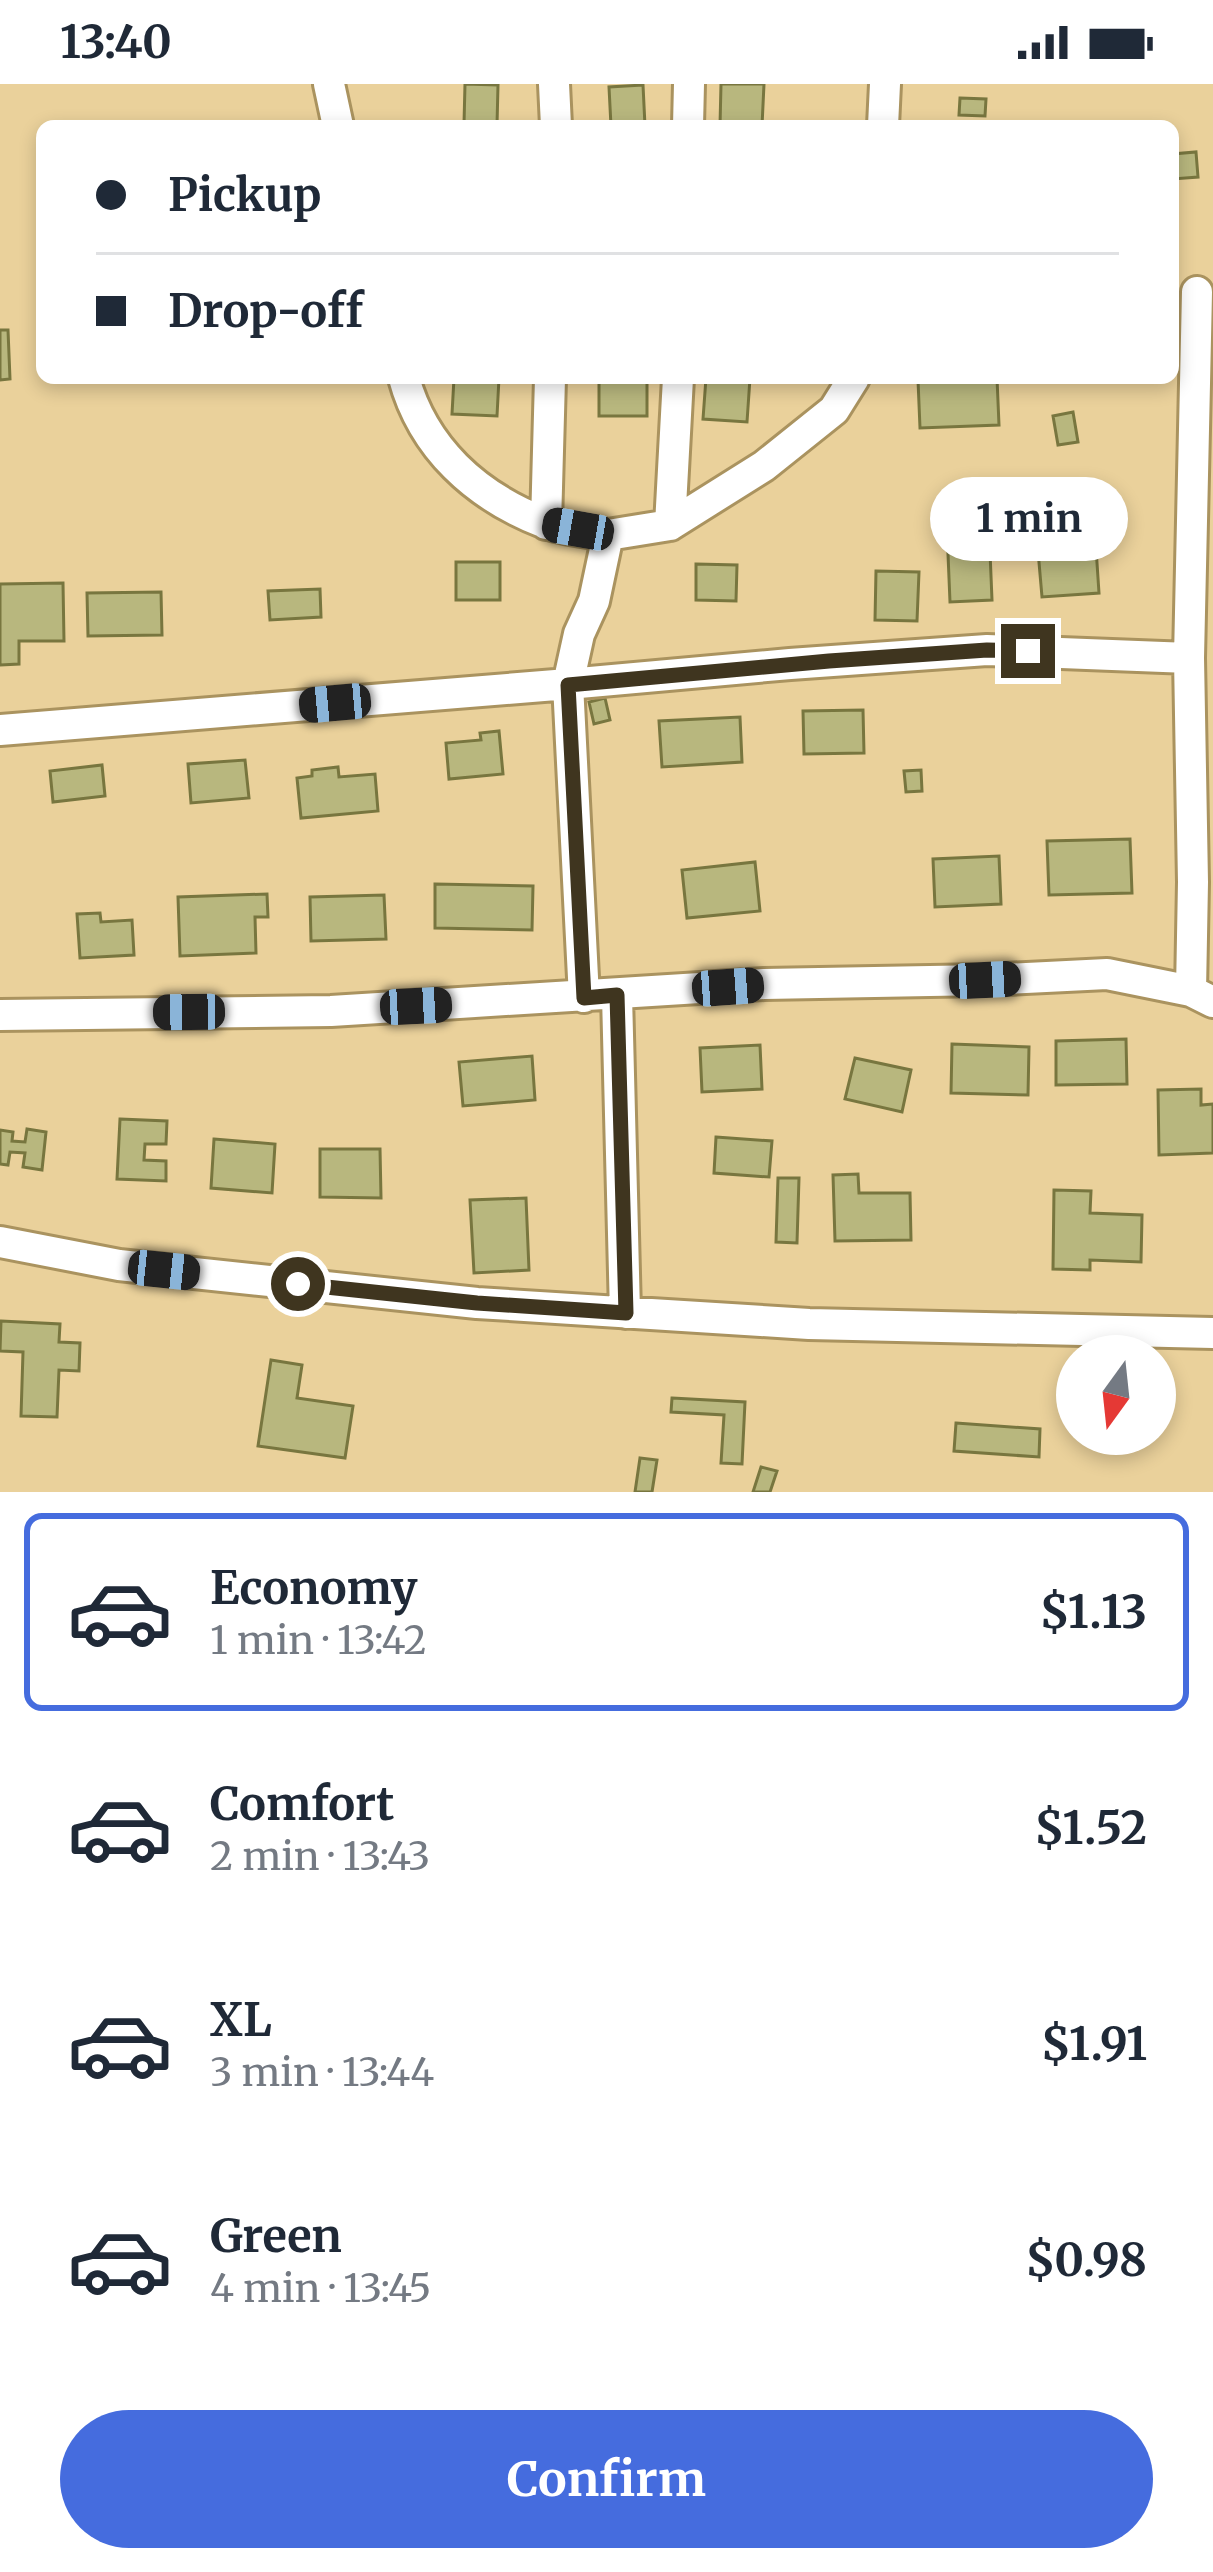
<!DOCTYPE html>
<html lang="en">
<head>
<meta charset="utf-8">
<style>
  :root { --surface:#fff; --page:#f2f2f3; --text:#1f2937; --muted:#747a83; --line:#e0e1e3; --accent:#456cde }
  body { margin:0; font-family:Merriweather,serif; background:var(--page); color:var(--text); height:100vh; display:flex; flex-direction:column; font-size:45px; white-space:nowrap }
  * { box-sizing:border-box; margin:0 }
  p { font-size:39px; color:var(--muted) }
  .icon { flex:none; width:66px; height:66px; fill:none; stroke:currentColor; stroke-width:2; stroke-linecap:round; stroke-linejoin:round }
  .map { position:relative; height:1408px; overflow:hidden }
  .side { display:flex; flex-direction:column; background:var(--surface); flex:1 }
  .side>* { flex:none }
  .guide { position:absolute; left:36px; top:36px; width:1143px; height:264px; border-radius:18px; box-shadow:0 6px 18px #0003; display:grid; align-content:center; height:264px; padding:0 60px; background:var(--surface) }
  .needle { width:78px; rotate:195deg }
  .controls { position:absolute; left:1056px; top:1251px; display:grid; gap:24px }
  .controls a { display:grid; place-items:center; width:120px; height:120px; border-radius:50%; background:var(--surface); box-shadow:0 6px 18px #0003; font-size:60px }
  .end { position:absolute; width:54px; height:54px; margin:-27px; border:15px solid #3f351f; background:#fff; box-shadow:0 0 0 6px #fff }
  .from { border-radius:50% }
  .bubble { position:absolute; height:84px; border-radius:42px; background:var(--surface); box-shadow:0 6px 18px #0003; font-size:39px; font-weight:700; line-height:84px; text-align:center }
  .car { position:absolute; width:36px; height:72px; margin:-36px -18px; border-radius:15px; box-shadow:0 0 9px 3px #0007; background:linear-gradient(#222 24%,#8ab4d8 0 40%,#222 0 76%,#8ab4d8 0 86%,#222 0) }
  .guide b { display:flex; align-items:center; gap:42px; height:114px; font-size:45px }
  .guide b+b { border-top:3px solid var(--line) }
  .guide i { width:30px; height:30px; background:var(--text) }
  ul { padding:21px 0 0; list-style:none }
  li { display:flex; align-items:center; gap:36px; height:198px; margin:0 24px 18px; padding:0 36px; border:6px solid transparent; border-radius:18px }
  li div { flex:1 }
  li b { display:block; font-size:45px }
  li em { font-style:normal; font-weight:700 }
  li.active { border-color:var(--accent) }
  li>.icon { width:108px; height:108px; stroke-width:1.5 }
  .action { display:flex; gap:24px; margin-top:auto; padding:24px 60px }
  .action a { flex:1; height:138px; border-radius:72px; background:var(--accent); color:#fff; font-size:48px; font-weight:700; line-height:138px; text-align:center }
  .status { display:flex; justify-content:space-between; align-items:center; height:84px; padding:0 60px; background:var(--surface); direction:ltr }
  .status svg { height:33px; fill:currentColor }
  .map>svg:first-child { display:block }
  .building { fill:#b8b77e; stroke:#78763f; stroke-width:3 }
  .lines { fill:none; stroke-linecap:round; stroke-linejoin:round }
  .minor-casing { stroke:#aa935f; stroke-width:36 }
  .minor { stroke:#fff; stroke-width:30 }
  .route { stroke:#3f351f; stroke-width:15 }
</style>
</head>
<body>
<div class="status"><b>13:40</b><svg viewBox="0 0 49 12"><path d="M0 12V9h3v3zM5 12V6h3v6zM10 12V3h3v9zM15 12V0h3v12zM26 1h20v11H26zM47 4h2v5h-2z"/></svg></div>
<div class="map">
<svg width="1213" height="1408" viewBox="0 0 1213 1408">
  <rect width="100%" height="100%" fill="#ead19b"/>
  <path class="building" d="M465 0 498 1 497 41 464 40Z
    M721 0H764L762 42H720Z
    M643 1 645 42H611L609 3Z
    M960 14 986 15 985 32 959 31Z
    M1196 68 1198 93 1173 95V70Z
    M0 246H8L10 295 0 296Z
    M454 294H499L497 332 452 330Z
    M599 294H647V332H599Z
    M706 294H750L747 338 703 335Z
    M997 294 999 341 920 344 918 296Z
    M1073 328 1078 358 1058 361 1053 332Z
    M989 444 992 516 950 518 947 446Z
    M1096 464 1099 509 1042 513 1038 467Z
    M456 478H500V516H456Z
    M696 480 737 481 736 517 696 516Z
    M876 487 919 488 917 537 875 536Z
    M63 499 64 557H19V580L0 581V500Z
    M320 505 321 533 270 536 268 507Z
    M161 508 162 551 88 552 87 509Z
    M605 614 610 636 594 640 589 618Z
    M863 626 864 669 804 670 803 627Z
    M740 633 742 678 662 683 659 637Z
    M499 647 503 690 449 695 446 659 481 656 480 649Z
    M245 676 249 714 191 719 188 680Z
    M102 681 105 712 53 718 50 687Z
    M338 683 339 693 375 690 378 727 301 734 297 694 312 692V686Z
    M921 686 922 707 906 708 904 687Z
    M1130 755 1132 809 1049 811 1047 757Z
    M999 772 1001 820 935 823 933 775Z
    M755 778 760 827 687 834 682 786Z
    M435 800 533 802 532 846 435 844Z
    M267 810 268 833H255L256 869 180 872 178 813Z
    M384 811 386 855 311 857 310 813Z
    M100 829 101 838 132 836 134 871 80 874 77 830Z
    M1126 955 1127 1000 1056 1001V957Z
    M952 960 1029 963 1028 1011 951 1009Z
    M760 961 762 1005 702 1008 700 964Z
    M532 972 535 1016 463 1022 459 978Z
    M855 974 911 986 902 1028 845 1015Z
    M1201 1005V1021L1213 1020V1069L1159 1071 1158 1006Z
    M120 1035 167 1037 166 1060H145L144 1076 166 1077V1097L117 1095Z
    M27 1045 46 1048 42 1086 23 1083 25 1069 10 1068 8 1081 0 1080V1046L13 1048 12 1057 25 1058Z
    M716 1053 772 1057 769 1093 714 1089Z
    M214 1055 275 1060 272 1109 211 1104Z
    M320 1065H380L381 1114 320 1113Z
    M858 1090 859 1109H910L911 1156 835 1157 833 1091Z
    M778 1094H799L797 1159 776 1158Z
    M1054 1106 1091 1107 1090 1129 1142 1131 1141 1178 1090 1176V1186L1053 1185Z
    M526 1114 529 1186 474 1189 470 1116Z
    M1 1237 60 1240 59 1258 80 1259 79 1287 59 1286 57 1333 21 1332 23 1268 0 1267Z
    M271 1276 302 1281 297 1314 353 1322 345 1374 258 1362Z
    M672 1314 745 1318 742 1380 721 1379 724 1331 671 1328Z
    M956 1339 1040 1345 1039 1373 954 1367Z
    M640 1374 657 1376 652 1408H635Z
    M761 1383 777 1387 770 1408H753Z"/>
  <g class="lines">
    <g class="minor-casing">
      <path id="minor" d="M329 0 338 42
        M554 0 556 42
        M688 42 689 0
        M883 42 885 0
        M404 294C423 364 476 412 543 438 563 446 587 447 608 451
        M546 440 550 294
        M670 441 678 294
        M0 646 568 600 790 580 987 566 1189 574
        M1191 907 1193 798 1189 574 1197 208
        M617 911 625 1229
        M584 913 568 600 579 550 594 517 608 451 670 441 764 382 834 326 854 294
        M0 931 331 927 764 900 985 896 1107 890 1191 907 1213 918
        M0 1158 119 1181 477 1219 809 1240 1213 1249"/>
    </g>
    <use href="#minor" class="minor"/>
  </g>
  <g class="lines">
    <path class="route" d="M298 1200 477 1219 626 1229 617 911 584 914 568 601 829 577 987 566 1028 567"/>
  </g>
</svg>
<div class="controls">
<a><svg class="needle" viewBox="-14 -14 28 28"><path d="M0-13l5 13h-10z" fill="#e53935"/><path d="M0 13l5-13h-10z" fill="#747a83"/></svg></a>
</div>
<i class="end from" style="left:298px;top:1200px"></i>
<i class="end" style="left:1028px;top:567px"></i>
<div class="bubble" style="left:930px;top:393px;width:198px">1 min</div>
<i class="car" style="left:578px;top:445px;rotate:280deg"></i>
<i class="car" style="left:335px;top:619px;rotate:265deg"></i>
<i class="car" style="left:985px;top:896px;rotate:87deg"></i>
<i class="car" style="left:728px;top:903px;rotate:86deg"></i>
<i class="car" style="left:416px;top:922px;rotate:87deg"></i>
<i class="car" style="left:189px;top:928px;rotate:269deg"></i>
<i class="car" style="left:164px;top:1186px;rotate:96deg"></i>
<div class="guide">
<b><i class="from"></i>Pickup</b>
<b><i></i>Drop-off</b>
</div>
</div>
<section class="side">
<ul>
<li class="active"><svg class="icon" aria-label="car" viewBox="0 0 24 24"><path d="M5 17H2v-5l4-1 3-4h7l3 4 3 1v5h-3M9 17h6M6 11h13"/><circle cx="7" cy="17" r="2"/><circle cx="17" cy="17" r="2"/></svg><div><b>Economy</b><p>1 min · 13:42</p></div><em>$1.13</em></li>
<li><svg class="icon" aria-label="car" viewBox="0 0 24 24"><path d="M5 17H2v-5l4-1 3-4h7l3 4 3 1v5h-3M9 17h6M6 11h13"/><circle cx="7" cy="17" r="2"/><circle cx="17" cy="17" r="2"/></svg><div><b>Comfort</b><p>2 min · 13:43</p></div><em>$1.52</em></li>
<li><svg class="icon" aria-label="car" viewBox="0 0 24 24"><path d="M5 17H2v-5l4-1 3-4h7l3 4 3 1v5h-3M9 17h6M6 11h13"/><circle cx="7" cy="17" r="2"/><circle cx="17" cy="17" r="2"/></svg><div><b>XL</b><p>3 min · 13:44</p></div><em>$1.91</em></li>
<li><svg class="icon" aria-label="car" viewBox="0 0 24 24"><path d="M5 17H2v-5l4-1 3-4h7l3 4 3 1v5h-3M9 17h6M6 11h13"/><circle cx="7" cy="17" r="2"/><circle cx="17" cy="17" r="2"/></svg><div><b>Green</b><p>4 min · 13:45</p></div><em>$0.98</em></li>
</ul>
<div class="action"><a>Confirm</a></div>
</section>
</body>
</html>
